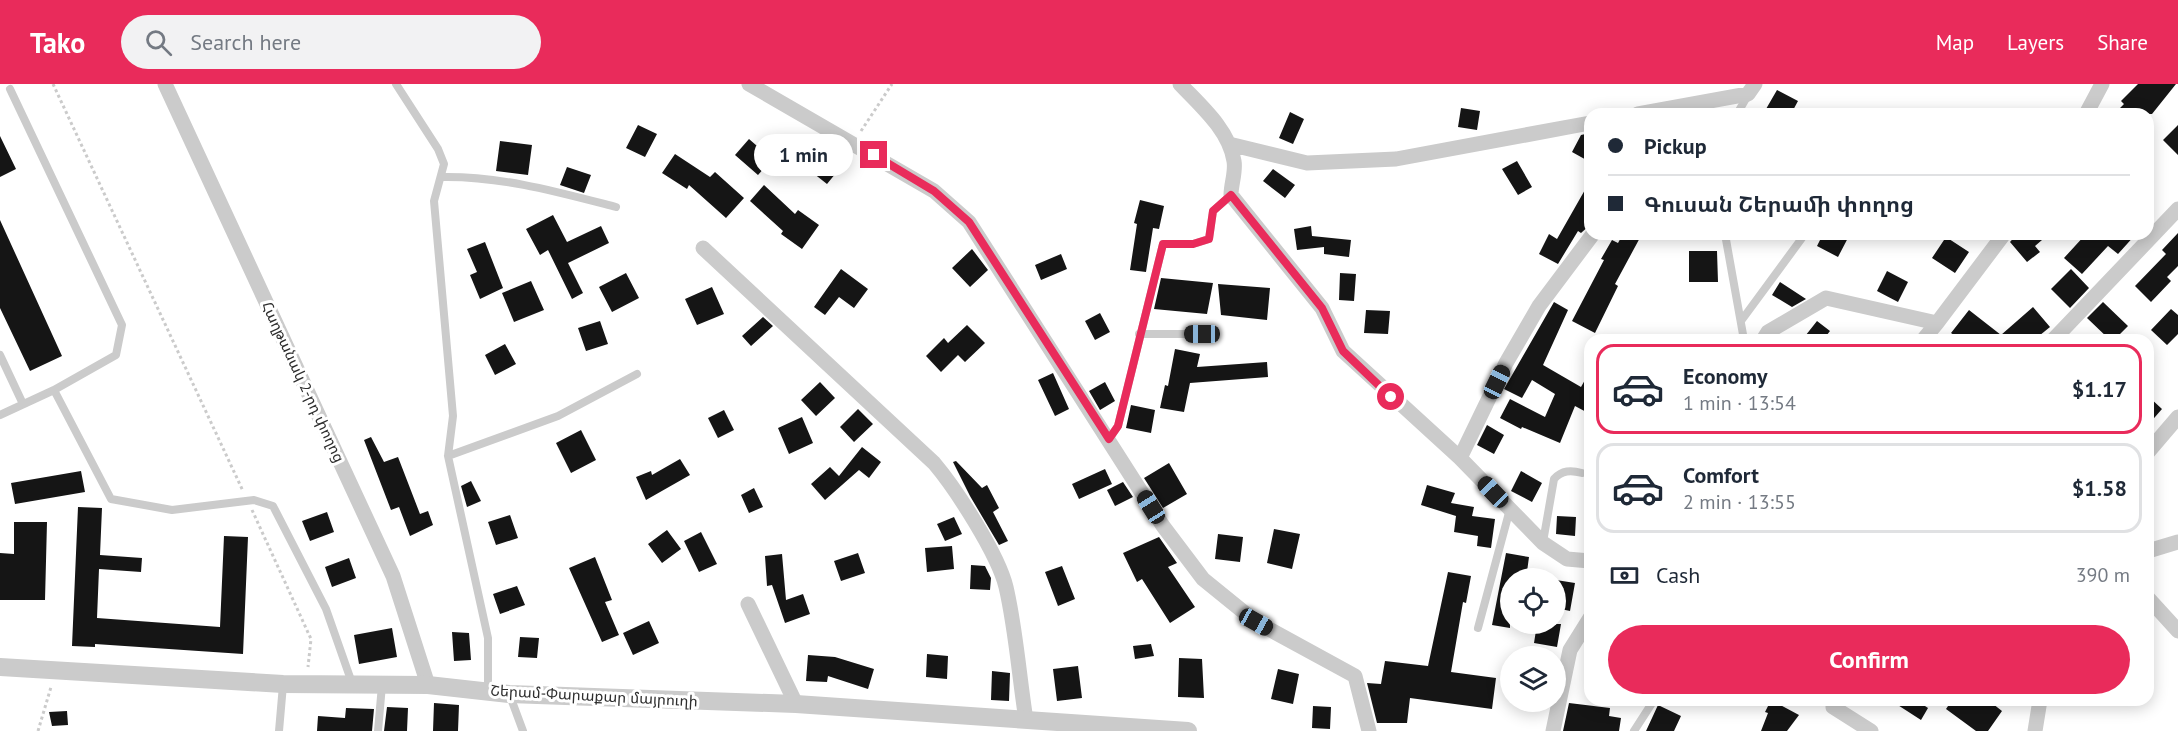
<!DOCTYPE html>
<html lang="en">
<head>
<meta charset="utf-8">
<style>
  :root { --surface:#fff; --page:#f2f2f3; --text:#1f2937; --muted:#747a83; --line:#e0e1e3; --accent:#e92b5b }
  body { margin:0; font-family:"PT Sans","Noto Sans Armenian",sans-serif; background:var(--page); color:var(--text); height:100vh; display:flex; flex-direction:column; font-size:22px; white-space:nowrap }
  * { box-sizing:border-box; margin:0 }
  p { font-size:20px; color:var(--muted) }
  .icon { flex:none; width:33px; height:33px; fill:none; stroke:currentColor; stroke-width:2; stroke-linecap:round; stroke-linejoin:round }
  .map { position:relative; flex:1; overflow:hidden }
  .panel { position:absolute; left:1584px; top:250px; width:570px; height:372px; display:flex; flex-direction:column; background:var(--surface); border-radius:18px; box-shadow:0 3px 15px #0003 }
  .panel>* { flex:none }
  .hud { position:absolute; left:1584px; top:24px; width:570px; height:132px; border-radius:18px; box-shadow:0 3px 15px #0003; display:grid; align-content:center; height:132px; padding:0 24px; background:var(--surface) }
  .tools { position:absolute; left:1500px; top:484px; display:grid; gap:12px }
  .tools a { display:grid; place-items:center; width:66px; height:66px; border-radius:50%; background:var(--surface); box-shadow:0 3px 15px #0003; font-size:30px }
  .end { position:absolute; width:27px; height:27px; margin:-14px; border:8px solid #e92b5b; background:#fff; box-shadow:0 0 0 3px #fff }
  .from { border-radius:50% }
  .bubble { position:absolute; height:42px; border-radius:21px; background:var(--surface); box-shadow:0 3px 15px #0003; font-size:20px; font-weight:700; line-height:42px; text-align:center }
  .car { position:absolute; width:18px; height:36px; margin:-18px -9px; border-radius:8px; box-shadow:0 0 4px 2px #0007; background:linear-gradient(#222 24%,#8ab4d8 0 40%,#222 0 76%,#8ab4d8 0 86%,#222 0) }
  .hud b { display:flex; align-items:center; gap:21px; height:57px; font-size:22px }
  .hud b+b { border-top:2px solid var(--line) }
  .hud i { width:15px; height:15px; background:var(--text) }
  ul { padding:10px 0 0; list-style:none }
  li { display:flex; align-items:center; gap:18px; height:90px; margin:0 12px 9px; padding:0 12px; border:3px solid var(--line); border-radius:18px }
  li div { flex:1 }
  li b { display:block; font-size:22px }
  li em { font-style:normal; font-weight:700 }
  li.on { border-color:var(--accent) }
  li>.icon { width:54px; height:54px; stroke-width:1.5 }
  .pay { display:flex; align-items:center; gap:15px; height:66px; padding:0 24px; font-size:22px }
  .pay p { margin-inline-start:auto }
  .action { display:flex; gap:12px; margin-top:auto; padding:12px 24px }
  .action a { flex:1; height:69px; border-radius:36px; background:var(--accent); color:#fff; font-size:24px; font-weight:700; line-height:69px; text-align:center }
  header { display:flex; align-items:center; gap:36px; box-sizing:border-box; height:84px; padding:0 30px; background:var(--accent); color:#fff }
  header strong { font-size:28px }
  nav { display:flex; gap:33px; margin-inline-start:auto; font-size:21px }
  .search { width:420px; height:54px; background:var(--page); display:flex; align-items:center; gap:15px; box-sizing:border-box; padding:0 21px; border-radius:33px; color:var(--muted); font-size:22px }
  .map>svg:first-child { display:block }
  .building { fill:#151515 }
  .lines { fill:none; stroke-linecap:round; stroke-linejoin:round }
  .path { stroke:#cbcbcb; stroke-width:3; stroke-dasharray:3 3; stroke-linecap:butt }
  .service { stroke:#cbcbcb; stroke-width:8 }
  .minor { stroke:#cbcbcb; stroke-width:15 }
  .tertiary { stroke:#cbcbcb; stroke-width:18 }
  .route { stroke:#e92b5b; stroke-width:8 }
  .labels { text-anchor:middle; stroke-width:6; stroke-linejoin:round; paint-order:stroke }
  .street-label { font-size:15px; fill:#2e2e2e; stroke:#fff }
</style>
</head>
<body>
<header>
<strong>Tako</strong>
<div class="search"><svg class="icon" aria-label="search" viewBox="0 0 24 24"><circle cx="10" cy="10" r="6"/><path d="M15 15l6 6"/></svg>Search here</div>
<nav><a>Map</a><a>Layers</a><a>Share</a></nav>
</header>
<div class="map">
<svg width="2178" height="647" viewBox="0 0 2178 647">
  <rect width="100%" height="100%" fill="#fff"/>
  <path class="building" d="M2138 0H2176L2152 30H2114L2124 20 2121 17Z
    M1777 6 1798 17 1791 30H1776L1766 25Z
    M1461 24 1480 27 1477 46 1458 43Z
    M1290 28 1304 35 1293 60 1279 54Z
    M638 41 657 50 645 73 626 64Z
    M2178 41V71L2163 56Z
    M1590 49V78L1572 68 1581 51Z
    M780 50 809 74 795 90 767 66Z
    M0 52 16 85 0 93Z
    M749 55 772 75 758 91 735 71Z
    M500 57 532 61 528 91 496 87Z
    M675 70 710 93 715 88 744 114 726 134 689 101 687 105 662 89Z
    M1517 77 1532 103 1518 111 1502 85Z
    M821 78 836 89 827 100 813 89Z
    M567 83 591 91 584 109 560 101Z
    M1273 85 1295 101 1285 114 1263 97Z
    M1590 97V141L1581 149 1578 147 1558 180 1539 170 1549 150 1557 155Z
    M764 101 795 130 798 126 819 141 802 165 781 150 783 147 750 117Z
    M1140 116 1164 122 1159 145 1153 144 1146 188 1130 186 1137 140 1134 139Z
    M553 131 567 158 601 142 609 159 568 179 583 209 572 215 548 166 540 171 526 145Z
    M0 136 62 272 30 287 0 224Z
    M1311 142 1312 152 1351 156 1349 173 1324 170V163L1297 166 1294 145Z
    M2178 149V182L2167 193 2171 197 2151 218 2135 202 2166 170 2162 166Z
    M1623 150H1642L1615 200 1618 202 1595 249 1572 237 1604 176 1601 175 1612 156 1618 159Z
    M1823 150H1850L1838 173 1817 162Z
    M2017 150H2049L2035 162 2040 168 2027 178 2010 158Z
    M2086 150 2094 155 2097 152 2095 150H2136L2118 170 2108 162 2082 190 2064 174Z
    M1946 153 1969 168 1955 189 1932 174Z
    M485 158 503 204 480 215 470 191 477 188 467 165Z
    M972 165 988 186 970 203 952 184Z
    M1689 167H1717L1718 198H1689Z
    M1061 170 1067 185 1041 196 1035 181Z
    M841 185 868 205 854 224 839 213 825 231 814 223Z
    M2071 185 2089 204 2070 224 2051 205Z
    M1887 187 1908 198 1898 218 1877 207Z
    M626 189 639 214 612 228 599 203Z
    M1340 189 1356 190 1354 217 1339 216Z
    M1161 194 1213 199 1207 230 1154 225Z
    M531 197 544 226 514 238 502 209Z
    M1780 198 1806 215 1792 223 1772 211Z
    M1218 200 1270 204 1267 236 1221 231Z
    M712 203 724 230 697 241 685 215Z
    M1554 218 1568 226 1543 281 1581 303 1590 287V330L1575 322 1560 359 1522 343 1521 345 1500 334 1510 315 1545 333 1555 310 1532 296 1522 314 1504 305Z
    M2103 218 2128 242 2114 256H2110L2087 234Z
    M2033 223 2050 243 2034 256H1961L1951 249 1969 226 2001 251Z
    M2171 225 2178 231V250L2167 261 2151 246Z
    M1366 226 1390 227 1388 250 1364 249Z
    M1100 229 1110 248 1095 256 1085 237Z
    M763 233 773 242 751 262 742 252Z
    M600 237 608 260 586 267 578 244Z
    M1817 237 1830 247 1823 256H1802Z
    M967 241 985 259 965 278 958 271 941 288 926 272 944 254 948 259Z
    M505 260 516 280 495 291 485 271Z
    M1175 265 1200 270 1197 283 1267 278 1268 293 1190 299 1184 328 1160 324 1165 301 1168 302Z
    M1053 289 1069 325 1055 332 1038 296Z
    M820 298 835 314 816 332 801 316Z
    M1105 298 1115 317 1100 326 1089 307Z
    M2148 312 2162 325 2148 341Z
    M1131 321 1155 326 1151 349 1126 344Z
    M858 325 873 340 854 358 840 343Z
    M724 326 734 346 718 354 708 334Z
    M802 333 813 359 789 370 778 344Z
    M1487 341 1504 351 1494 370 1477 361Z
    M581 346 596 376 571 389 556 359Z
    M371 353 384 378 398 373 420 430 428 427 433 441 410 452 399 423 391 426 364 356Z
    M862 363 881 378 869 394 859 386 825 416 811 400 830 383 839 392Z
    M680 375 690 391 646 416 636 393 651 387 652 391Z
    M956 377 982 404 987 401 999 424 993 428 1008 457 999 461 970 412 953 378Z
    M1169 379 1187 410 1163 424 1144 394Z
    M1105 385 1112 400 1079 415 1072 400Z
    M81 387 85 408 15 420 11 399Z
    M1521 387 1542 399 1532 418 1511 407Z
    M471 397 481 417 467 423 461 402Z
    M1123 398 1133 413 1115 422 1107 406Z
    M1427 401 1455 409 1451 419 1474 423 1472 432 1495 435 1491 464 1477 462 1478 452 1454 448 1456 432 1421 421Z
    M754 404 763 423 749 429 741 411Z
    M78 423 102 424 100 471 142 474 141 488 99 485 97 534 220 543 224 452 248 453 243 570 95 560V563L72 562Z
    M327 428 334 448 310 457 302 437Z
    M510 431 518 454 496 461 488 438Z
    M1557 432 1576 433 1575 452 1556 450Z
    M954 433 962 450 945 457 937 440Z
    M14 438H47L45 516H0V469L14 470Z
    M1274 445 1300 450 1292 485 1267 479Z
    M667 446 681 465 662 479 648 460Z
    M701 448 717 480 699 488 684 457Z
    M1218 450 1243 453 1240 478 1215 475Z
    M1159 453 1177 479 1168 483 1195 523 1170 539 1142 495 1137 498 1123 469Z
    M952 462 954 485 927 488 925 464Z
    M858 469 865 489 841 497 834 477Z
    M1506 469 1529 473 1526 495H1510V544L1492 541Z
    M782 470 786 516 803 510 810 530 785 539 772 501 767 502 765 472Z
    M595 473 612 516 605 518 619 551 602 558 569 484Z
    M349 474 356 494 332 503 325 483Z
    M971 481 985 482 991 494 990 506 970 505Z
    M1062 482 1075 515 1058 522 1045 488Z
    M1448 488 1471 492 1466 519 1463 518 1451 588 1496 594 1492 625 1410 614 1407 639H1377L1367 599 1381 600 1385 577 1428 582Z
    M1556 496 1575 499 1570 527 1556 524Z
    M517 502 525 521 500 530 493 510Z
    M649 537 659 559 633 571 623 549Z
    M1537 540H1561L1557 563 1534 559Z
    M392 544 397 573 359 580 354 551Z
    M452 548 469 549 471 576 454 577Z
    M520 553 539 554 537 574 518 573Z
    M1151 560 1154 572 1135 575 1133 562Z
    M927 570 948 572 947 595 926 593Z
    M808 571 835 573 874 585 868 605 828 592 827 598 806 597Z
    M1179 574 1202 575 1204 614 1178 613Z
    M1078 582 1082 614 1057 617 1053 585Z
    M1278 585 1299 590 1293 620 1271 615Z
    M992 587 1010 589 1009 617 991 616Z
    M1771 616 1799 631 1787 647H1761L1768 629 1765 628Z
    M1890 616H1916L1928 624 1921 636Z
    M1952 616H1988L2002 627 1988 647H1976L1946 625Z
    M434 619 459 621 458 647H433Z
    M1569 619 1610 624 1609 632 1621 634 1619 647H1563Z
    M1658 621 1681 632 1674 647H1646Z
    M1313 622 1331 623 1330 645 1312 644Z
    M387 623 408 624 407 647H384Z
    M346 624 374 625 372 647H317L318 632 345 634Z
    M67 627 68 641 52 642 49 628Z"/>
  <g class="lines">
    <path class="path" d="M53 0 243 407
      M861 47 892 0
      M252 426 311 555 308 583
      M38 647 51 603"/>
    <path class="service" d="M396 0 438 65 444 80 434 117 453 332 448 372 488 554V607
      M10 5 122 241 116 271 54 306 111 415 172 426 254 416 273 422 326 525 352 599
      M1737 30 1748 11
      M442 93C501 92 558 108 616 123
      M1725 150 1744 256
      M1741 237 1805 150
      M1139 250H1202
      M0 271 23 320
      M0 331 54 306
      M1109 355 1118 342 1163 160H1193L1209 155 1213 127 1231 111
      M448 372 558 332 637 290
      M1543 458 1554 395C1562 386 1571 386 1582 389
      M1478 544 1510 425
      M510 612 523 647
      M279 647 283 601
      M378 647 382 601
      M1634 647 1654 616"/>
    <path class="minor" d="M165 0 393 492 428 601
      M749 0 934 107 969 138 1163 442 1203 495 1256 538 1355 592 1369 647
      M1180 0C1201 22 1229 46 1234 77 1236 88 1231 100 1231 111L1322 224 1343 267 1460 374 1543 459 1567 475 1590 477
      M1638 30 1748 10 1755 0
      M2086 30 2102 0
      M1229 60 1307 79 1396 75 1590 39
      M703 164 934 379C956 405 998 470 1006 503 1016 546 1019 592 1026 636
      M1763 256 1768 248 1826 214 1937 239 2004 150
      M1923 256 1937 239
      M2053 256 2178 125
      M2148 368 2178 333
      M1460 374 1506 279 1539 222 1593 150
      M2148 467 2178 458
      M2148 514 2178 547
      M748 520 796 620
      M1833 616V623L1871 647
      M1553 647 1570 566 1590 534
      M2035 647 2040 616"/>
    <path class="tertiary" d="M0 583 283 600 428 601 509 610 796 620 1188 647"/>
  </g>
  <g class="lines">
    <path class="route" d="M874 71 934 107 969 138 1109 355 1118 342 1163 160H1193L1209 155 1213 127 1231 111 1322 224 1343 267 1391 313"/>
  </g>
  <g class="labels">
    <g class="street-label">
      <text transform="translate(303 298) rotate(65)" y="5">Հաղթանակ 2-րդ փողոց</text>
      <text transform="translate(594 612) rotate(3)" y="5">Շերամ-Փարաքար մայրուղի</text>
    </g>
  </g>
</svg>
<div class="tools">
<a><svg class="icon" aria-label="locate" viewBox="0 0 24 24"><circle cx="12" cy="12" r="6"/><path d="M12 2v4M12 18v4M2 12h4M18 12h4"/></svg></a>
<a><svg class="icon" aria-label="layers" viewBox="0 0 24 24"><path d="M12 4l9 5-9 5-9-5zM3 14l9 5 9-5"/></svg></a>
</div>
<i class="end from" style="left:1391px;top:313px"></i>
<i class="end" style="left:874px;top:71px"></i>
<div class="bubble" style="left:754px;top:50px;width:99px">1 min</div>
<i class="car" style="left:1202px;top:250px;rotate:270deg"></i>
<i class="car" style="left:1497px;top:298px;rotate:26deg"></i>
<i class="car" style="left:1493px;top:408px;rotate:316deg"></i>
<i class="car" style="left:1151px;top:423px;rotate:328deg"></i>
<i class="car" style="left:1256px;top:538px;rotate:119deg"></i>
<div class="hud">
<b><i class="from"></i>Pickup</b>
<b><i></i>Գուսան Շերամի փողոց</b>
</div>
<section class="panel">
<ul>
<li class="on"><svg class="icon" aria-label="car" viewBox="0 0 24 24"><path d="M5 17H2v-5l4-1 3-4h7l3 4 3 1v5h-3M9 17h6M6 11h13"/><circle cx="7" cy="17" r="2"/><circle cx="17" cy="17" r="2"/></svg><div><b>Economy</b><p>1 min · 13:54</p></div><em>$1.17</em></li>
<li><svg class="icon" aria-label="car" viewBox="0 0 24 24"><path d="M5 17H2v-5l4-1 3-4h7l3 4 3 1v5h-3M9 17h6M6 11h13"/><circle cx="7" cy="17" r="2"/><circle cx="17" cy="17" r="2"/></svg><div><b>Comfort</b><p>2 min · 13:55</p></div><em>$1.58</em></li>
</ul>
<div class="pay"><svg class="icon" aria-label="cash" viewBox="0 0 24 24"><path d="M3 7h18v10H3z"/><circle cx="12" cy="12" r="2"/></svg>Cash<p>390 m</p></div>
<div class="action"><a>Confirm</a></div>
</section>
</div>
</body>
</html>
